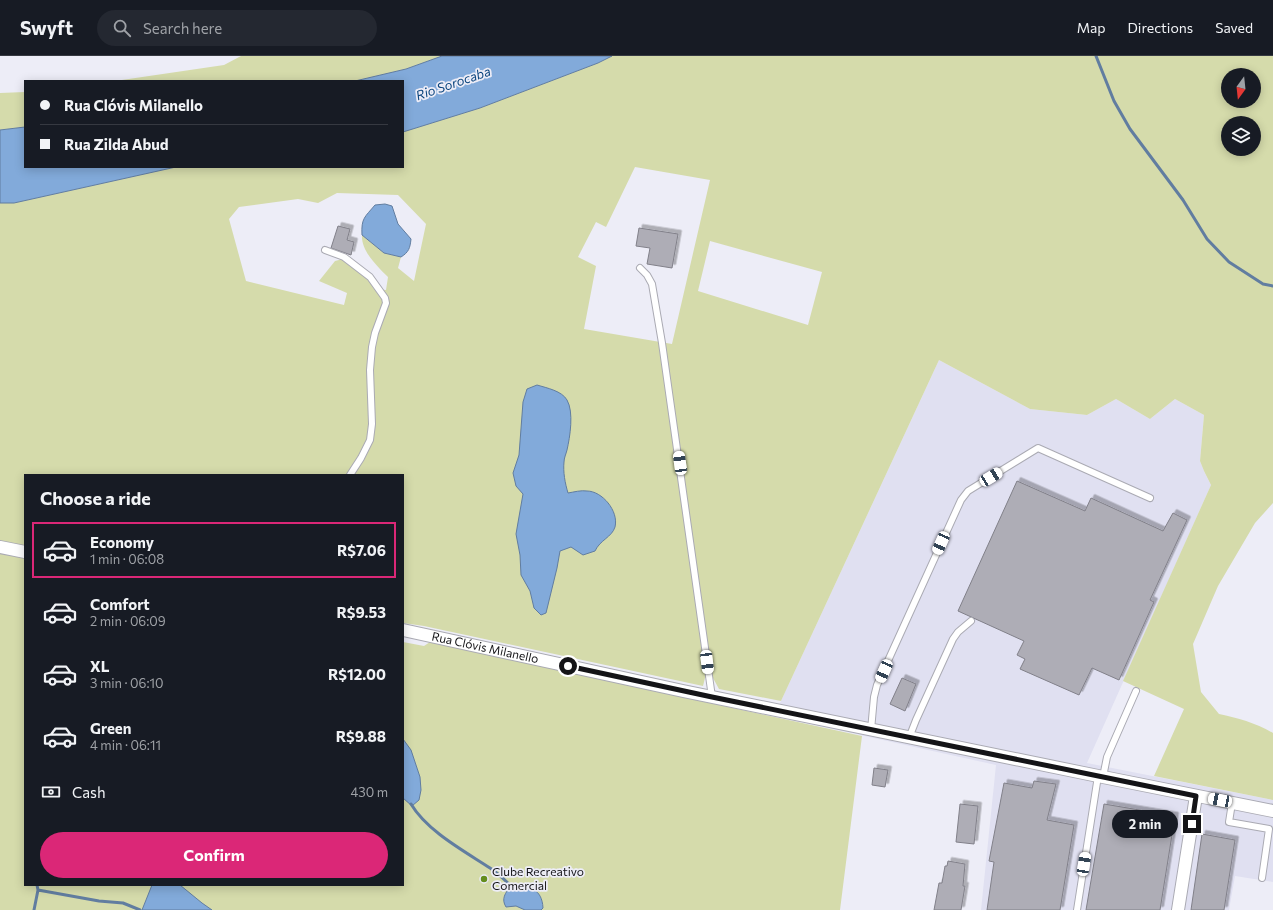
<!DOCTYPE html>
<html lang="en">
<head>
<meta charset="utf-8">
<style>
  :root { --surface:#171b24; --page:#242831; --text:#f1f3f6; --muted:#9ea1a6; --line:#363941; --accent:#db2777 }
  body { margin:0; font-family:Commissioner,sans-serif; background:var(--page); color:var(--text); height:100vh; display:flex; flex-direction:column; font-size:15px; white-space:nowrap }
  * { box-sizing:border-box; margin:0 }
  p { font-size:13px; color:var(--muted) }
  .icon { flex:none; width:22px; height:22px; fill:none; stroke:currentColor; stroke-width:2; stroke-linecap:round; stroke-linejoin:round }
  .map { position:relative; flex:1; overflow:hidden }
  .drawer { position:absolute; left:24px; top:418px; width:380px; height:412px; display:flex; flex-direction:column; background:var(--surface); border-radius:0px; box-shadow:0 2px 10px #0003 }
  .drawer>* { flex:none }
  .guide { position:absolute; left:24px; top:24px; width:380px; height:88px; border-radius:0px; box-shadow:0 2px 10px #0003; display:grid; align-content:center; height:88px; padding:0 16px; background:var(--surface) }
  .needle { width:26px; rotate:195deg }
  .fabs { position:absolute; left:1221px; top:12px; display:grid; gap:8px }
  .fabs a { display:grid; place-items:center; width:40px; height:40px; border-radius:50%; background:var(--surface); box-shadow:0 2px 10px #0003; font-size:20px }
  .end { position:absolute; width:18px; height:18px; margin:-9px; border:5px solid #141417; background:#fff; box-shadow:0 0 0 2px #fff }
  .from { border-radius:50% }
  .bubble { position:absolute; height:28px; border-radius:14px; background:var(--surface); box-shadow:0 2px 10px #0003; font-size:13px; font-weight:700; line-height:28px; text-align:center }
  .car { position:absolute; width:12px; height:24px; margin:-12px -6px; border-radius:5px; box-shadow:0 0 3px 1px #0007; background:linear-gradient(#fff 24%,#345 0 40%,#fff 0 76%,#345 0 86%,#fff 0) }
  .guide b { display:flex; align-items:center; gap:14px; height:38px; font-size:15px }
  .guide b+b { border-top:1px solid var(--line) }
  .guide i { width:10px; height:10px; background:var(--text) }
  ul { padding:0; list-style:none }
  li { display:flex; align-items:center; gap:12px; height:56px; margin:0 8px 6px; padding:0 8px; border:2px solid transparent; border-radius:0px }
  li div { flex:1 }
  li b { display:block; font-size:15px }
  li em { font-style:normal; font-weight:700 }
  li.current { border-color:var(--accent) }
  li>.icon { width:36px; height:36px; stroke-width:1.5 }
  h2 { padding:0 16px; font-size:18px; line-height:48px }
  .pay { display:flex; align-items:center; gap:10px; height:44px; padding:0 16px; font-size:15px }
  .pay p { margin-inline-start:auto }
  .button { display:flex; gap:8px; margin-top:auto; padding:8px 16px }
  .button a { flex:1; height:46px; border-radius:24px; background:var(--accent); color:#fff; font-size:16px; font-weight:700; line-height:46px; text-align:center }
  header { display:flex; align-items:center; gap:24px; box-sizing:border-box; height:56px; padding:0 20px; background:var(--surface); border-bottom:1px solid var(--line) }
  header strong { font-size:19px }
  nav { display:flex; gap:22px; margin-inline-start:auto; font-size:14px }
  .search { width:280px; height:36px; background:var(--page); display:flex; align-items:center; gap:10px; box-sizing:border-box; padding:0 14px; border-radius:22px; color:var(--muted); font-size:15px }
  .map>svg:first-child { display:block }
  .built { fill:#e0e0f1 }
  .green { fill:#d5dbab; fill-rule:evenodd }
  .water { fill:#82aada; stroke:#617da0 }
  .lines { fill:none; stroke-linecap:round; stroke-linejoin:round }
  .stream { stroke:#617da0; stroke-width:3 }
  .building { fill:#aeadb6; stroke:#818089; filter:url(#shadow) }
  .lane-casing { stroke:#aaaab3; stroke-width:8 }
  .street-casing { stroke:#aaaab3; stroke-width:14 }
  .lane { stroke:#fff; stroke-width:6 }
  .street { stroke:#fff; stroke-width:12 }
  .route { stroke:#141417; stroke-width:5 }
  .poi-dot { fill:#638d1d; stroke:#ededf7; stroke-width:1.5 }
  .labels { text-anchor:middle; stroke-width:3.5; stroke-linejoin:round; paint-order:stroke }
  .street-label { font-size:12px; fill:#141417; stroke:#ededf7 }
  .poi-label { font-size:12px; fill:#141417; stroke:#ededf7; text-anchor:start }
  .water-label { font-size:13px; font-style:italic; fill:#0b457e; stroke:#ededf7 }
</style>
</head>
<body>
<header>
<strong>Swyft</strong>
<div class="search"><svg class="icon" aria-label="search" viewBox="0 0 24 24"><circle cx="10" cy="10" r="6"/><path d="M15 15l6 6"/></svg>Search here</div>
<nav><a>Map</a><a>Directions</a><a>Saved</a></nav>
</header>
<div class="map">
<svg width="1273" height="854" viewBox="0 0 1273 854">
  <defs>
    <filter id="shadow"><feDropShadow dx="3.5" dy="-3.5" stdDeviation="0" flood-color="#0004"/></filter>
  </defs>
  <rect width="100%" height="100%" fill="#ededf7"/>
  <path class="built" d="M939 304 1030 353 1087 359 1116 343 1150 363 1175 343 1204 359 1200 405 1204 415 1211 429 1087 707 1273 744V826L1235 820 1229 854H981L996 709 774 660Z"/>
  <path class="green" d="M241 0H442L406 13 355 25H115L224 9Z
    M612 0H1273V447L1255 467 1218 530 1193 588 1201 636 1219 658C1238 662 1256 667 1273 677V744L1154 720 1184 653 1123 625 1211 429 1204 415 1200 405 1204 359 1175 343 1150 363 1116 343 1087 359 1030 353 939 304 781 645 719 633 713 622H705L703 630 424 570 403 567V419H25V493L0 488V147H14L176 111H403V76L480 52 598 7ZM1228 19H1254V45H1228ZM1228 67H1254V93H1228ZM635 111 710 124 672 288 584 273 596 210 578 201 596 166 606 171ZM337 137 398 139 426 168 414 225 398 212 401 201 384 197 362 179C361 195 377 210 388 221L386 234 374 233 368 223 343 203 335 205 319 225 347 237 344 249 246 225 229 163 239 151 298 143 318 147ZM710 185 822 216 808 269 698 235Z
    M25 36V71L0 74V37Z
    M0 495 25 500V829H403V586L424 590 430 586 862 680 840 854H0Z"/>
  <path class="water" d="M442 0H612L598 7 480 52 403 76V25H355L406 13Z
    M25 71V111H176L14 147H0V74Z
    M385 148 392 150 398 168 411 183C410 192 409 196 401 201L384 197 362 179C361 162 365 161 375 149Z
    M537 329C547 332 562 335 567 344 574 356 570 381 567 394 566 398 564 402 564 406 563 416 565 427 568 437 574 436 581 434 587 435 602 435 619 455 615 471 612 481 600 484 595 495L583 499 571 491 560 495 557 512 546 557 541 559 534 552 530 535 521 519 520 499 516 478 523 438 516 430 513 417 519 399 523 346 527 333Z
    M403 683 411 694 420 721 421 734 419 744 412 750 403 742Z
    M152 829H180L202 847 212 854H142Z
    M511 830C529 830 542 832 543 852L541 854H525L516 850 506 851C501 843 505 837 511 830Z"/>
  <g class="lines">
    <path class="stream" d="M1096 0 1114 45 1130 73 1183 144 1207 183 1229 206 1263 228 1273 230
      M411 748C427 775 464 795 490 812 498 817 506 825 513 832
      M38 834 99 845 123 847 140 854
      M34 854 38 834 37 829"/>
  </g>
  <path class="building" d="M338 170 350 173 347 184 354 186 351 199 331 192Z
    M639 172 678 178 672 212 647 208 650 192 636 190Z
    M1017 425 1085 455 1091 442 1163 475 1173 457 1187 464 1150 544 1154 546 1119 624 1092 612 1079 639 1020 613 1025 603 1017 599 1024 585 958 555Z
    M902 622 916 628 905 655 890 648Z
    M874 712 888 714 885 731 872 729Z
    M1034 725 1056 728 1047 764 1074 769 1060 854H987L994 806 989 805 1004 727 1032 732Z
    M960 748 978 750 974 788 956 786Z
    M1104 748 1175 760 1160 854H1086Z
    M1202 778 1235 784 1224 854H1191Z
    M948 805 965 808 963 830H965L961 854H934L939 827H942L945 810H947Z"/>
  <g class="lines">
    <g class="lane-casing">
      <path id="lane" d="M325 194 344 201 370 221 385 242 386 247 375 277 372 291 370 314 372 368 370 384 361 402 350 419
        M640 212 647 219 652 228 662 287 712 641
        M871 674 874 641 877 629 961 444 968 435 1038 392 1150 442
        M909 682 916 664 953 583 958 576 971 565
        M1103 721 1107 701 1136 635
        M1232 747 1229 766 1269 773 1262 822
        M1077 854 1098 720"/>
    </g>
    <g class="street-casing">
      <g id="street">
        <path d="M0 491 25 496"/>
        <path id="s1" d="M403 574 683 635 1103 721 1273 755"/>
        <path d="M1178 854 1196 740"/>
      </g>
    </g>
    <use href="#lane" class="lane"/>
    <use href="#street" class="street"/>
  </g>
  <g class="lines">
    <path class="route" d="M568 610 712 641 1196 740 1192 768"/>
  </g>
  <circle class="poi-dot" cx="484" cy="823" r="4"/>
  <g class="labels">
    <g class="street-label">
      <text dy="4" stroke="none"><textPath href="#s1" startOffset="84">Rua Clóvis Milanello</textPath></text>
    </g>
    <g class="poi-label">
      <text x="492" y="820">Clube Recreativo<tspan x="492" dy="14">Comercial</tspan></text>
    </g>
    <g class="water-label">
      <text transform="translate(453 27) rotate(-19)" y="5">Rio Sorocaba</text>
    </g>
  </g>
</svg>
<div class="fabs">
<a><svg class="needle" viewBox="-14 -14 28 28"><path d="M0-13l5 13h-10z" fill="#e53935"/><path d="M0 13l5-13h-10z" fill="#9ea1a6"/></svg></a>
<a><svg class="icon" aria-label="layers" viewBox="0 0 24 24"><path d="M12 4l9 5-9 5-9-5zM3 14l9 5 9-5"/></svg></a>
</div>
<i class="end from" style="left:568px;top:610px"></i>
<i class="end" style="left:1192px;top:768px"></i>
<div class="bubble" style="left:1112px;top:754px;width:66px">2 min</div>
<i class="car" style="left:680px;top:407px;rotate:352deg"></i>
<i class="car" style="left:991px;top:421px;rotate:59deg"></i>
<i class="car" style="left:941px;top:487px;rotate:204deg"></i>
<i class="car" style="left:707px;top:606px;rotate:173deg"></i>
<i class="car" style="left:884px;top:615px;rotate:204deg"></i>
<i class="car" style="left:1220px;top:744px;rotate:281deg"></i>
<i class="car" style="left:1084px;top:808px;rotate:9deg"></i>
<div class="guide">
<b><i class="from"></i>Rua Clóvis Milanello</b>
<b><i></i>Rua Zilda Abud</b>
</div>
<section class="drawer">
<h2>Choose a ride</h2>
<ul>
<li class="current"><svg class="icon" aria-label="car" viewBox="0 0 24 24"><path d="M5 17H2v-5l4-1 3-4h7l3 4 3 1v5h-3M9 17h6M6 11h13"/><circle cx="7" cy="17" r="2"/><circle cx="17" cy="17" r="2"/></svg><div><b>Economy</b><p>1 min · 06:08</p></div><em>R$7.06</em></li>
<li><svg class="icon" aria-label="car" viewBox="0 0 24 24"><path d="M5 17H2v-5l4-1 3-4h7l3 4 3 1v5h-3M9 17h6M6 11h13"/><circle cx="7" cy="17" r="2"/><circle cx="17" cy="17" r="2"/></svg><div><b>Comfort</b><p>2 min · 06:09</p></div><em>R$9.53</em></li>
<li><svg class="icon" aria-label="car" viewBox="0 0 24 24"><path d="M5 17H2v-5l4-1 3-4h7l3 4 3 1v5h-3M9 17h6M6 11h13"/><circle cx="7" cy="17" r="2"/><circle cx="17" cy="17" r="2"/></svg><div><b>XL</b><p>3 min · 06:10</p></div><em>R$12.00</em></li>
<li><svg class="icon" aria-label="car" viewBox="0 0 24 24"><path d="M5 17H2v-5l4-1 3-4h7l3 4 3 1v5h-3M9 17h6M6 11h13"/><circle cx="7" cy="17" r="2"/><circle cx="17" cy="17" r="2"/></svg><div><b>Green</b><p>4 min · 06:11</p></div><em>R$9.88</em></li>
</ul>
<div class="pay"><svg class="icon" aria-label="cash" viewBox="0 0 24 24"><path d="M3 7h18v10H3z"/><circle cx="12" cy="12" r="2"/></svg>Cash<p>430 m</p></div>
<div class="button"><a>Confirm</a></div>
</section>
</div>
</body>
</html>
